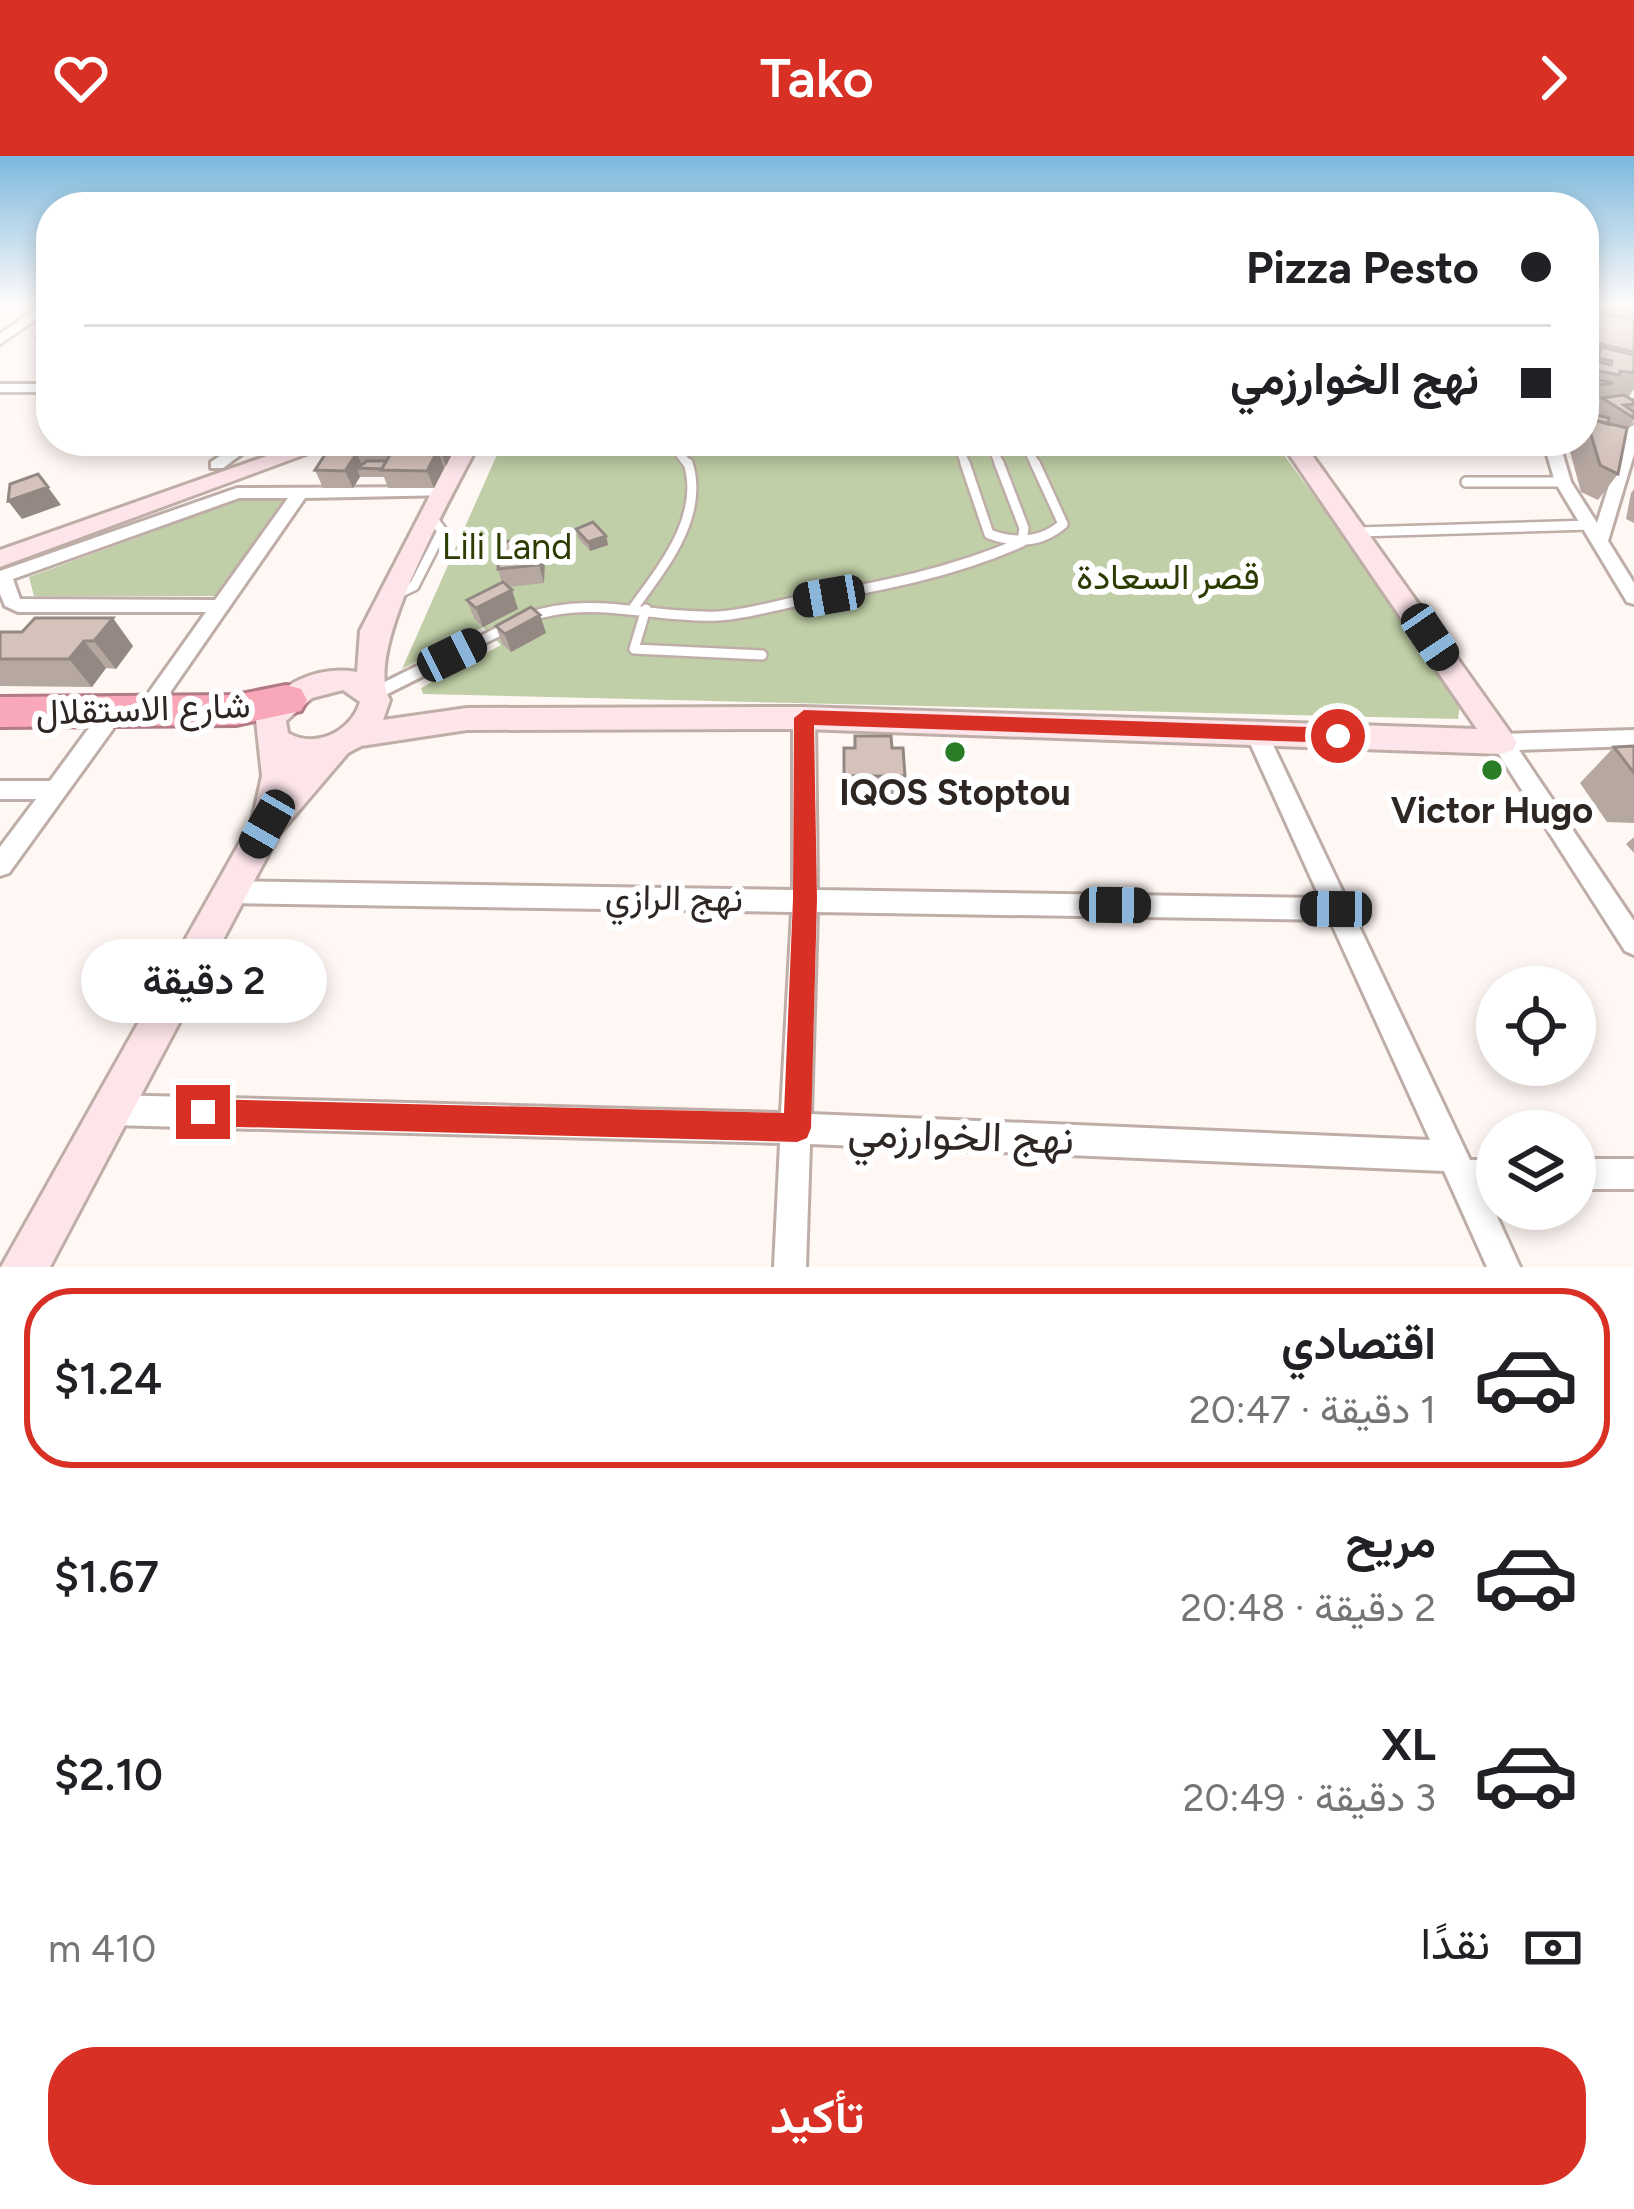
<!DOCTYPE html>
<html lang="ar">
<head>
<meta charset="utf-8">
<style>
  :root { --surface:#fff; --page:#f6f6f6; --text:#202124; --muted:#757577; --line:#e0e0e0; --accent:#d93025 }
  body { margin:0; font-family:Figtree,Vazirmatn,sans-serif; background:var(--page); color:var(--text); direction:rtl; height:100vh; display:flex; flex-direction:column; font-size:45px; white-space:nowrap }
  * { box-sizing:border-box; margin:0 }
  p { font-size:39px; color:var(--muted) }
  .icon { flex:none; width:66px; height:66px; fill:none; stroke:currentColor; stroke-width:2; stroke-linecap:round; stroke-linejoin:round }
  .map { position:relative; height:1111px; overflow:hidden; direction:ltr }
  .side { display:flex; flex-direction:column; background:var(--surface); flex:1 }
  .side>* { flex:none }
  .guide { position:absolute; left:36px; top:36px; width:1563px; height:264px; border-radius:48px; box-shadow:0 6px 18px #0003; direction:rtl; display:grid; align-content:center; height:264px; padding:0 48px; background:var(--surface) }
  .buttons { position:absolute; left:1476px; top:810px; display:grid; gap:24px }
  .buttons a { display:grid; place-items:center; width:120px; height:120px; border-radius:50%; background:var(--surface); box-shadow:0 6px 18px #0003; font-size:60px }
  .end { position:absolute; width:54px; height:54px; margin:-27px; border:15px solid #d93025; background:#fff; box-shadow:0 0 0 6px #fff }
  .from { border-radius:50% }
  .bubble { position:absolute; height:84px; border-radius:42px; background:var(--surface); box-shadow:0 6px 18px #0003; font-size:39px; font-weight:600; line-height:84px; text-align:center; direction:rtl }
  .car { position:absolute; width:36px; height:72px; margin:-36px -18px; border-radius:15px; box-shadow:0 0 9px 3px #0007; background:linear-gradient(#222 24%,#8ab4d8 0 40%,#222 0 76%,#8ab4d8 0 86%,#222 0) }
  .guide b { display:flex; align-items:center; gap:42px; height:114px; font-size:45px }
  .guide b+b { border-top:3px solid var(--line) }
  .guide i { width:30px; height:30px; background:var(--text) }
  ul { padding:21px 0 0; list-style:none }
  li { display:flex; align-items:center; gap:36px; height:180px; margin:0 24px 18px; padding:0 24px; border:6px solid transparent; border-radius:48px }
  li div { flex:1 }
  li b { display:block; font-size:45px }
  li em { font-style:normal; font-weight:600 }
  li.selected { border-color:var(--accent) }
  li>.icon { width:108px; height:108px; stroke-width:1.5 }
  .pay { display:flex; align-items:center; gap:30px; height:132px; padding:0 48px; font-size:45px }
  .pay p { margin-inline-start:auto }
  .primary-button { display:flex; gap:24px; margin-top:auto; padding:24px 48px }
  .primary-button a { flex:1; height:138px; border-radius:48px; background:var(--accent); color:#fff; font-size:48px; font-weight:600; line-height:138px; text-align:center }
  header { display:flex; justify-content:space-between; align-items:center; height:156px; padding:0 48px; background:var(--accent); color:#fff; font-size:54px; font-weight:600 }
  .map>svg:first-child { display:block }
  .green { fill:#c0cfa7 }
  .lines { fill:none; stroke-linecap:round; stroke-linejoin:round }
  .lane-far2-casing { stroke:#bfaea7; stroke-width:12 }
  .lane-far1-casing { stroke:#bfaea7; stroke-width:14 }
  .lane-casing { stroke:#bfaea7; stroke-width:18 }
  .street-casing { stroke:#bfaea7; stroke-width:6 }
  .secondary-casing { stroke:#bfaea7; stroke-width:6 }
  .highway-casing { stroke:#b27a84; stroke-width:6 }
  .lane-far2 { stroke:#fff; stroke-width:8 }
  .lane-far1 { stroke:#fff; stroke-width:9 }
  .lane { stroke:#fff; stroke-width:12 }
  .street { fill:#fff; fill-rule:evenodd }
  .secondary { fill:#fde5ea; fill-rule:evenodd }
  .highway { fill:#f9a8b9; fill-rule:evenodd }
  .wall { fill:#b6a7a1 }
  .shaded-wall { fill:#948883 }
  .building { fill:#d4c2bb; stroke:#948883; stroke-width:3 }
  .route { fill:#d93025 }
  .poi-dot { fill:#2b7c26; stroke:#fff; stroke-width:4.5 }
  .labels { text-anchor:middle; stroke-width:12; stroke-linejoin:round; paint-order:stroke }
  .park-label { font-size:36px; fill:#2d3d02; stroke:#fff }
  .street-label { font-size:36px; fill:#2d2623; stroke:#fff }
  .poi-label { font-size:36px; font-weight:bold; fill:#2d2623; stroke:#fff }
  .near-street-label { font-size:42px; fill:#2d2623; stroke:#fff }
</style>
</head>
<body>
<header><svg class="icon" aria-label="forward" viewBox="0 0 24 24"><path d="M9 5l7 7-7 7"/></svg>Tako<svg class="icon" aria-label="heart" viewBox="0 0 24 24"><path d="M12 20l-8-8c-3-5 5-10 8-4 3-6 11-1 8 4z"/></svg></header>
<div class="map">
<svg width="1634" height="1111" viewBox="0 0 1634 1111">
  <rect width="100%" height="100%" fill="#fff7f4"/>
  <path class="green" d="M503 285H1274L1461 542 1458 563 423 538 421 532 501 489 483 471 402 513Z
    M288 340 223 440H34L29 421 248 341Z"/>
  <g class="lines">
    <g class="lane-far2-casing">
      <path id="lane-far2" d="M670 285 689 310
        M957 285 966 310
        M990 285 1000 310
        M1024 285 1036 310"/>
    </g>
    <g class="lane-far1-casing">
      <path id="lane-far1" d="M965 307 989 378C1016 388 1041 387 1063 368L1035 307
        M1466 326H1563
        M1358 376 1591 369
        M395 439 414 430 442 375 432 362
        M634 451C663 411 705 360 688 307
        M646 453 634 493 762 499
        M526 462C592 438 651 463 718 460 745 459 772 450 799 445 876 431 950 418 1022 386L1024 372 999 307
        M420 515 510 470"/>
    </g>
    <g class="lane-casing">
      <path id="lane" d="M376 537 426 512"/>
    </g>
    <g class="street-casing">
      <path id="street" d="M41 149H51V153L0 188V178Z
        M0 228H51V236H0Z
        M1634 245V253L1584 260V252Z
        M1634 269V298L1608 385 1634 427V448L1627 446 1555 326 1543 285H1559L1571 326 1597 367 1627 273Z
        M241 285H259L223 312H211V306Z
        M445 331 451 333V339L305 342 153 561 146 564 135 556 206 456H18L5 450 0 438V415L237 332ZM239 342H288L215 444 20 443 13 423Z
        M804 554 815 562 817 734 1320 742 1245 576 1248 570H1264L1470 1004H1497V1034H1485L1520 1111H1487L1444 1015 810 988 806 1111H774L780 987 112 969 102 964 97 954 102 944 112 939 781 957 792 756 229 747 220 744 217 736 220 728 229 725 793 734V562ZM817 756 1330 764 1430 984 811 958Z
        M105 559 116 567 113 573 9 717 0 720V691L36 643H0V625H50L97 561Z
        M1634 574V590L1519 594 1634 765V799L1625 795 1491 586 1494 580 1502 578Z
        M1575 1003H1634V1033H1575Z"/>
    </g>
    <g class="secondary-casing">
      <path id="secondary" d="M309 285H341L0 411V394Z
        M458 285H480C455 336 361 495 390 544L383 564 467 552 804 551 1477 573 1280 285H1302L1517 586 1513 594 1502 598 804 573 467 574 361 590 348 597 279 678 50 1111H1L252 665 262 620 256 564C276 529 316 509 357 516L360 475ZM343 534 360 546C351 576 315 593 288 577L286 565 312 542Z"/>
    </g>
    <g class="highway-casing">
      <path id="highway" d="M286 529 301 533 307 544 301 555 236 569 0 571V541L236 539Z"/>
    </g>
    <use href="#lane-far2" class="lane-far2"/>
    <use href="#lane-far1" class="lane-far1"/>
    <use href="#lane" class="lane"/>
    <use href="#street" class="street"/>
    <use href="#secondary" class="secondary"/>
    <use href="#highway" class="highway"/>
  </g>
  <path class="wall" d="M42 149H51V157L47 158Z
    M1584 149H1634V233L1628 242 1634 245V264L1626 275 1618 318 1598 344 1581 336 1568 288 1570 285H1584V264L1588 257 1591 258 1600 245 1584 246Z
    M51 173V198H49L38 181Z
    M348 285H447L452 298 434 332H388L384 321H360L353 332H323L315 314 348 297 345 290Z
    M1634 333V367L1626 363 1631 337Z
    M576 373 606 380 608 389 590 395 578 382Z
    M540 382 545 400 544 427 508 431 518 453 483 471 474 462 467 444 502 427 498 413Z
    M540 459 546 477 511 496 502 488 496 470Z
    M0 476H22L133 490 116 513 106 512 92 531 0 530Z
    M1634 590V667L1607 666 1580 627 1614 591Z
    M844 592H892L905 620 903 638H844Z
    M1634 681V697L1626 688Z"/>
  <path class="shaded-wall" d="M437 285H447L452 298 446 310Z
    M438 294 444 312 434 332 427 315Z
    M357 297 363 312H357L360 321 353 332 345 315Z
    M48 331 61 349 22 363 8 345Z
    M606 380 608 389 590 395 588 386Z
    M540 382 545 400 544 427 539 409Z
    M512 434 518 453 483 471 476 452Z
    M540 459 546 477 511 496 505 478Z
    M113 462 133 490 116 513 94 485Z
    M84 485 106 512 92 531 69 503Z"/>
  <path class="building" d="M1612 149H1634V152L1611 150Z
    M1584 153 1634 164V196L1584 184Z
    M51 173V182L38 181Z
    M1601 191 1634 199V217L1620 215 1619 219 1590 213 1592 204 1611 209 1612 205 1598 202Z
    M1584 199 1595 201 1594 205 1592 204 1589 209 1584 208Z
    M1584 221 1613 227 1584 230Z
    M1624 239 1634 245V248L1624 249 1634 256V262L1602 242Z
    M1588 257 1609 262 1608 268 1587 262Z
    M1586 262 1627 272 1618 318 1600 309Z
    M348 285H391L392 288 391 290H345Z
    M394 292 438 294 427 315 381 314Z
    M326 297H357L345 315 315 314Z
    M367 305H386L382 313 357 312Z
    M38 318 48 331 8 345 10 328Z
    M593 366 606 380 588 386 576 373Z
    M540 382 539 409 498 413 500 386Z
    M503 426 512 434 476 452 467 444Z
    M531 451 540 459 505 478 496 470Z
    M35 462H113L94 485H84L69 503H0V476H22Z
    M855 580H891L892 592H903L905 620H844V592H855Z
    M1634 590V617L1614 591Z"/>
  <linearGradient id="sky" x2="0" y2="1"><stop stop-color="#7cb8dd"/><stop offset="0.49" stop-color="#fffbfa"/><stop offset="1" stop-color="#fffbfa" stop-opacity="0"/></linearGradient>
  <rect width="1634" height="304" fill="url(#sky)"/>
  <path class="route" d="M804 554 1338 572 1348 580 1338 587 814 569 817 743 811 972 807 982 797 986 203 970 193 966 189 956 193 947 203 943 784 957 793 743 794 562Z"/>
  <g class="poi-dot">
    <circle cx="955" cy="596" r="12"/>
    <circle cx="1492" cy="614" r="12"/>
  </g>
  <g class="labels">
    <g class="park-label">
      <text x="507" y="403">Lili Land</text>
      <text x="1168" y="433">قصر السعادة</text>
    </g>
    <g class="street-label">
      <text transform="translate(143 552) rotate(-2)" y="13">شارع الاستقلال</text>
      <text transform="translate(674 741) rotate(1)" y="13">نهج الرازي</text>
    </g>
    <g class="poi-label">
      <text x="955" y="649">IQOS Stoptou</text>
      <text x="1492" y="667">Victor Hugo</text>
    </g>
    <g class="near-street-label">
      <text transform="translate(961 979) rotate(2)" y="15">نهج الخوارزمي</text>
    </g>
  </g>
</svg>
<div class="buttons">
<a><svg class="icon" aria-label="locate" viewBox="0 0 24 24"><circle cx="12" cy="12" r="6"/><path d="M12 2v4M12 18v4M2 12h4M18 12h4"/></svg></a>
<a><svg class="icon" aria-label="layers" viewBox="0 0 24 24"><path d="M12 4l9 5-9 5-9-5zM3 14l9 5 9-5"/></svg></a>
</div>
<i class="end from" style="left:1338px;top:580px"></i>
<i class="end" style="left:203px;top:956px"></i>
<div class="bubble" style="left:81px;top:783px;width:246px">2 دقيقة</div>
<i class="car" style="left:829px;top:440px;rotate:260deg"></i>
<i class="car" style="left:1430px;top:481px;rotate:146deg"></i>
<i class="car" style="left:452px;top:499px;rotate:64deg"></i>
<i class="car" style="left:267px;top:668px;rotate:210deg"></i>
<i class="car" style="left:1115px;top:749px;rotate:91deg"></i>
<i class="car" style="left:1336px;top:753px;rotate:271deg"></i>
<div class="guide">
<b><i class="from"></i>Pizza Pesto</b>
<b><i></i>نهج الخوارزمي</b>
</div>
</div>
<section class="side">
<ul>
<li class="selected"><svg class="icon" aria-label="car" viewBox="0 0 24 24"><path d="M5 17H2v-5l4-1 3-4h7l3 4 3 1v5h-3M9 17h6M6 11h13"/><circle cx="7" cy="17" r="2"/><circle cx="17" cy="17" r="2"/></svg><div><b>اقتصادي</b><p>1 دقيقة · 20:47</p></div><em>$1.24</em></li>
<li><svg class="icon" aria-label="car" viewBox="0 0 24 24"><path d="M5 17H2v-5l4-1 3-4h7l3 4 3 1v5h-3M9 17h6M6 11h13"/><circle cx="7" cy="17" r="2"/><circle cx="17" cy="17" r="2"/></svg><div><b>مريح</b><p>2 دقيقة · 20:48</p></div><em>$1.67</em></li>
<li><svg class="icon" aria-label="car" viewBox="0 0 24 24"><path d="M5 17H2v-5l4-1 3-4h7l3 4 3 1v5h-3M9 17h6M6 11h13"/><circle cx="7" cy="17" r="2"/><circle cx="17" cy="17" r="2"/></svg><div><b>XL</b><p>3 دقيقة · 20:49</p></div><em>$2.10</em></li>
</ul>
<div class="pay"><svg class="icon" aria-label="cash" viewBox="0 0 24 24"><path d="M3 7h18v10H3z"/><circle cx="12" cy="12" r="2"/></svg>نقدًا<p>410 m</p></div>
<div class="primary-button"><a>تأكيد</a></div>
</section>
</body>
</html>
